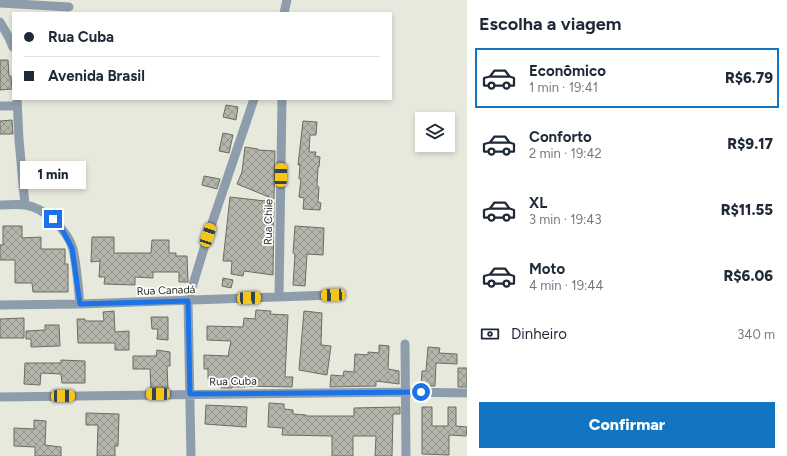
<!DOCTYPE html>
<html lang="pt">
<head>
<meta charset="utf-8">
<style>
  :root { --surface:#fff; --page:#f2f2f3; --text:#1f2937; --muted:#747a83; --line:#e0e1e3; --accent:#1175c1 }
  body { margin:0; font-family:Figtree,sans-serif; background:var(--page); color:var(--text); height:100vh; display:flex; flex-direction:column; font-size:15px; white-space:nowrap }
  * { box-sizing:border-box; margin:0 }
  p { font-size:13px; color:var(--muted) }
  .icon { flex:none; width:22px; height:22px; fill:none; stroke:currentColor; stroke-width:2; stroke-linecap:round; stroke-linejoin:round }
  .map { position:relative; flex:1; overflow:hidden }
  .sheet { display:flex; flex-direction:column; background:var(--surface); width:320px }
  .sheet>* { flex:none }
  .hud { position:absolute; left:12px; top:12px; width:380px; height:88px; border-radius:0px; box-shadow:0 2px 6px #0003; display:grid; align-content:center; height:88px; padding:0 12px; background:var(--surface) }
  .fabs { position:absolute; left:415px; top:112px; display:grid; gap:8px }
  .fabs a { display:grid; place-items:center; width:40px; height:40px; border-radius:0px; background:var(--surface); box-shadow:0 2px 6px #0003; font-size:20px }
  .end { position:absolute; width:18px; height:18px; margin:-9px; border:5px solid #1a73e8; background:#fff; box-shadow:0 0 0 2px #fff }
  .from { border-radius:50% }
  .bubble { position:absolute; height:28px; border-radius:0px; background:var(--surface); box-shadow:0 2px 6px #0003; font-size:13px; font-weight:800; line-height:28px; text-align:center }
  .car { position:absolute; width:12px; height:24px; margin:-12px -6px; border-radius:5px; box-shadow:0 0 3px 1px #0007; background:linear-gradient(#f5c518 24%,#345 0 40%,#f5c518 0 76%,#345 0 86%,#f5c518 0) }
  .hud b { display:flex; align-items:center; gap:14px; height:38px; font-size:15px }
  .hud b+b { border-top:1px solid var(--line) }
  .hud i { width:10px; height:10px; background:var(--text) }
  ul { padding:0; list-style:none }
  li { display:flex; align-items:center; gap:12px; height:60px; margin:0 8px 6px; padding:0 4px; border:2px solid transparent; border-radius:0px }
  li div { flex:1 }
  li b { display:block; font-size:15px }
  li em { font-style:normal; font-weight:800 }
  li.on { border-color:var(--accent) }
  li>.icon { width:36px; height:36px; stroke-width:1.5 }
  h2 { padding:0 12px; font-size:18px; line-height:48px }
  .pay { display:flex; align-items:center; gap:10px; height:44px; padding:0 12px; font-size:15px }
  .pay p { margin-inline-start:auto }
  .button { display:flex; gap:8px; margin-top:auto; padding:8px 12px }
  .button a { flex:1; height:46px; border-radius:0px; background:var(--accent); color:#fff; font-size:16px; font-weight:800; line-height:46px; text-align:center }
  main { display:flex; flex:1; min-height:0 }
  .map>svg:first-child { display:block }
  .building { fill:url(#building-cross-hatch); stroke:#6b6c62 }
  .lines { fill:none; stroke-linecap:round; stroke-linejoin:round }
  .street { stroke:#8e9dac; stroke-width:9 }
  .route { stroke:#1a73e8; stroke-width:5 }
  .labels { text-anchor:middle; stroke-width:3.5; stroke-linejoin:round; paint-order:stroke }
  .street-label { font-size:11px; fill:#272723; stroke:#fff }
</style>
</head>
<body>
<main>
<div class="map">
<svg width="467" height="456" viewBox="0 0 467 456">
  <defs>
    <pattern id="building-cross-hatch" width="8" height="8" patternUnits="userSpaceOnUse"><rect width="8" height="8" fill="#b5b6ab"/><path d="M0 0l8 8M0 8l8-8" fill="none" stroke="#93948b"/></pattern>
  </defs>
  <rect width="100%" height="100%" fill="#e8e9dd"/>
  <path class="building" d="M0 60H8L9 76H11L12 89 0 90Z
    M226 105 238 107 236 120 223 117Z
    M12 120 13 134H0V121Z
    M303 121 317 122 316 135H310L309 152H316L315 156 320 157 319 167H318L317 186 319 187 318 202 321 203 320 210 303 209 304 198 299 197 301 179H299L300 165H298Z
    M223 133 233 135 229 153 219 151Z
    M245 147 258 149V150L275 151 274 199 237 184 242 172Z
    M204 176 220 179 217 189 202 185Z
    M230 197 274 202 273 275 244 271 243 276 231 274 232 261H223Z
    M3 226H22V238L41 237V249H65V264H68V292H33L32 283H15V260H0V245H3Z
    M295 226 324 228 323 255 307 254 305 286 293 285 295 254 293 253Z
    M92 237H114V253H151L152 240H169V253H176V256H187L188 282H179V272H153V278L135 277V285L104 284 105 277H99L100 261 91 262Z
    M223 278 233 280 231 288 222 286Z
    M256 310 271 311 270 314 288 315 285 377H293L292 387 245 386V387H232V388H221L222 379H208V369H204V355L228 356 231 341 207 340V326L243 327 244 318 255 319Z
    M114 311 115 332 129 331V350H115V343H78L77 319H85V321H104L103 312Z
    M304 311 322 313 321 345 331 346 327 375 299 370Z
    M151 317H168V340L157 339 158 329H152Z
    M24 318V338H0V319Z
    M45 325H59L60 346 31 347V339H26V331L45 330Z
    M379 345 389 346 388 369 399 371V384L376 381V386L330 387 331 375 343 376 344 371 354 372 355 354 368 355V352L379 353Z
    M428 347 440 348 439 353 457 354V364L436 363 435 386H421L422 371H426Z
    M157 350 170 352V366H167L168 389H151L150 369H133V356H156Z
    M61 360 85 361V383H62L61 374 41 373 40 385 24 384 25 363H61Z
    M458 368H467V387H458Z
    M269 403 284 404V409L293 410V414L306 415V416H354V408L400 407V414H393L392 456H375L376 436H353V456H332V436L282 435 283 428 268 427Z
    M206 405 247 407 246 427 205 424Z
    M422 407H432V426H448V407H456V426L467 427 466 436 449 435V455L422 454Z
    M86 413 119 414 118 446H115V456H97L98 425H86Z
    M34 420 46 421 45 445 61 447V456H35V447L14 446V428L34 429Z"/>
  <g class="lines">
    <path class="street" d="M0 3 69 7
      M284 13 287 0
      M0 22 8 36 13 47
      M17 99 19 140 25 205
      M0 106H17
      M0 205C8 205 17 204 25 205 44 207 68 231 73 249 77 267 78 286 80 304
      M279 297 282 99
      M0 305 80 304 333 295
      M405 344 406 456
      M0 397 406 392 467 393
      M191 456 188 301 208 235 254 99"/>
  </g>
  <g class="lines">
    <path class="route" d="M53 219 63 231 72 248 80 304 188 301 190 394 421 392"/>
  </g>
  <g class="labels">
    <g class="street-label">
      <text transform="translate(268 222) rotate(-89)" y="4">Rua Chile</text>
      <text transform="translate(166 290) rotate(-2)" y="4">Rua Canadá</text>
      <text transform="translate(233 381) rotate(-1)" y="4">Rua Cuba</text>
    </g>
  </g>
</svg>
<div class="fabs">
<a><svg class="icon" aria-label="layers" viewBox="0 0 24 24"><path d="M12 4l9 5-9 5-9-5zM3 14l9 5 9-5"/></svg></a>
</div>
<i class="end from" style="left:421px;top:392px"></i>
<i class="end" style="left:53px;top:219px"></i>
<div class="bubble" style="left:20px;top:161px;width:66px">1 min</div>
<i class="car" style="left:281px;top:175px;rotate:1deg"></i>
<i class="car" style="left:208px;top:235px;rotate:18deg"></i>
<i class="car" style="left:333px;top:295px;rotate:267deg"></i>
<i class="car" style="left:249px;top:298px;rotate:88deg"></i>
<i class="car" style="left:158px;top:394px;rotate:269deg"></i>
<i class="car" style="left:63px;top:396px;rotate:89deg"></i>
<div class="hud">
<b><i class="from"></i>Rua Cuba</b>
<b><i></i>Avenida Brasil</b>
</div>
</div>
<section class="sheet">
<h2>Escolha a viagem</h2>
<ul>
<li class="on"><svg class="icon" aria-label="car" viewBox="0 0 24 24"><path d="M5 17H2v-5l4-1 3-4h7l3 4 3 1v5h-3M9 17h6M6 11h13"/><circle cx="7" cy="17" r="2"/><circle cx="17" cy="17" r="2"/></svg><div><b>Econômico</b><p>1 min · 19:41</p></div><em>R$6.79</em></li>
<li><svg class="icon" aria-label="car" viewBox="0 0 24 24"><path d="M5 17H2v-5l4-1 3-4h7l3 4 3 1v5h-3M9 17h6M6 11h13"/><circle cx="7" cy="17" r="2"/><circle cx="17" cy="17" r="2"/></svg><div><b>Conforto</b><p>2 min · 19:42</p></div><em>R$9.17</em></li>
<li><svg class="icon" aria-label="car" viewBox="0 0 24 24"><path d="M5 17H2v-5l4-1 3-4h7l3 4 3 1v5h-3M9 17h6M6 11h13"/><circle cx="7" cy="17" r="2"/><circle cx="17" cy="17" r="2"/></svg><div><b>XL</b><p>3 min · 19:43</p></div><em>R$11.55</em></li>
<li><svg class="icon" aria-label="car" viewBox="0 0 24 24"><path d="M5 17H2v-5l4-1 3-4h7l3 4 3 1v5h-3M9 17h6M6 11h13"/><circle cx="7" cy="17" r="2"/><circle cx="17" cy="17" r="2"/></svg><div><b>Moto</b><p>4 min · 19:44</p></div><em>R$6.06</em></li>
</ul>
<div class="pay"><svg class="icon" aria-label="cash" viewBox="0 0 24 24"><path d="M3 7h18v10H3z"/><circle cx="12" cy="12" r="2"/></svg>Dinheiro<p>340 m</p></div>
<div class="button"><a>Confirmar</a></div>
</section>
</main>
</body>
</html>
